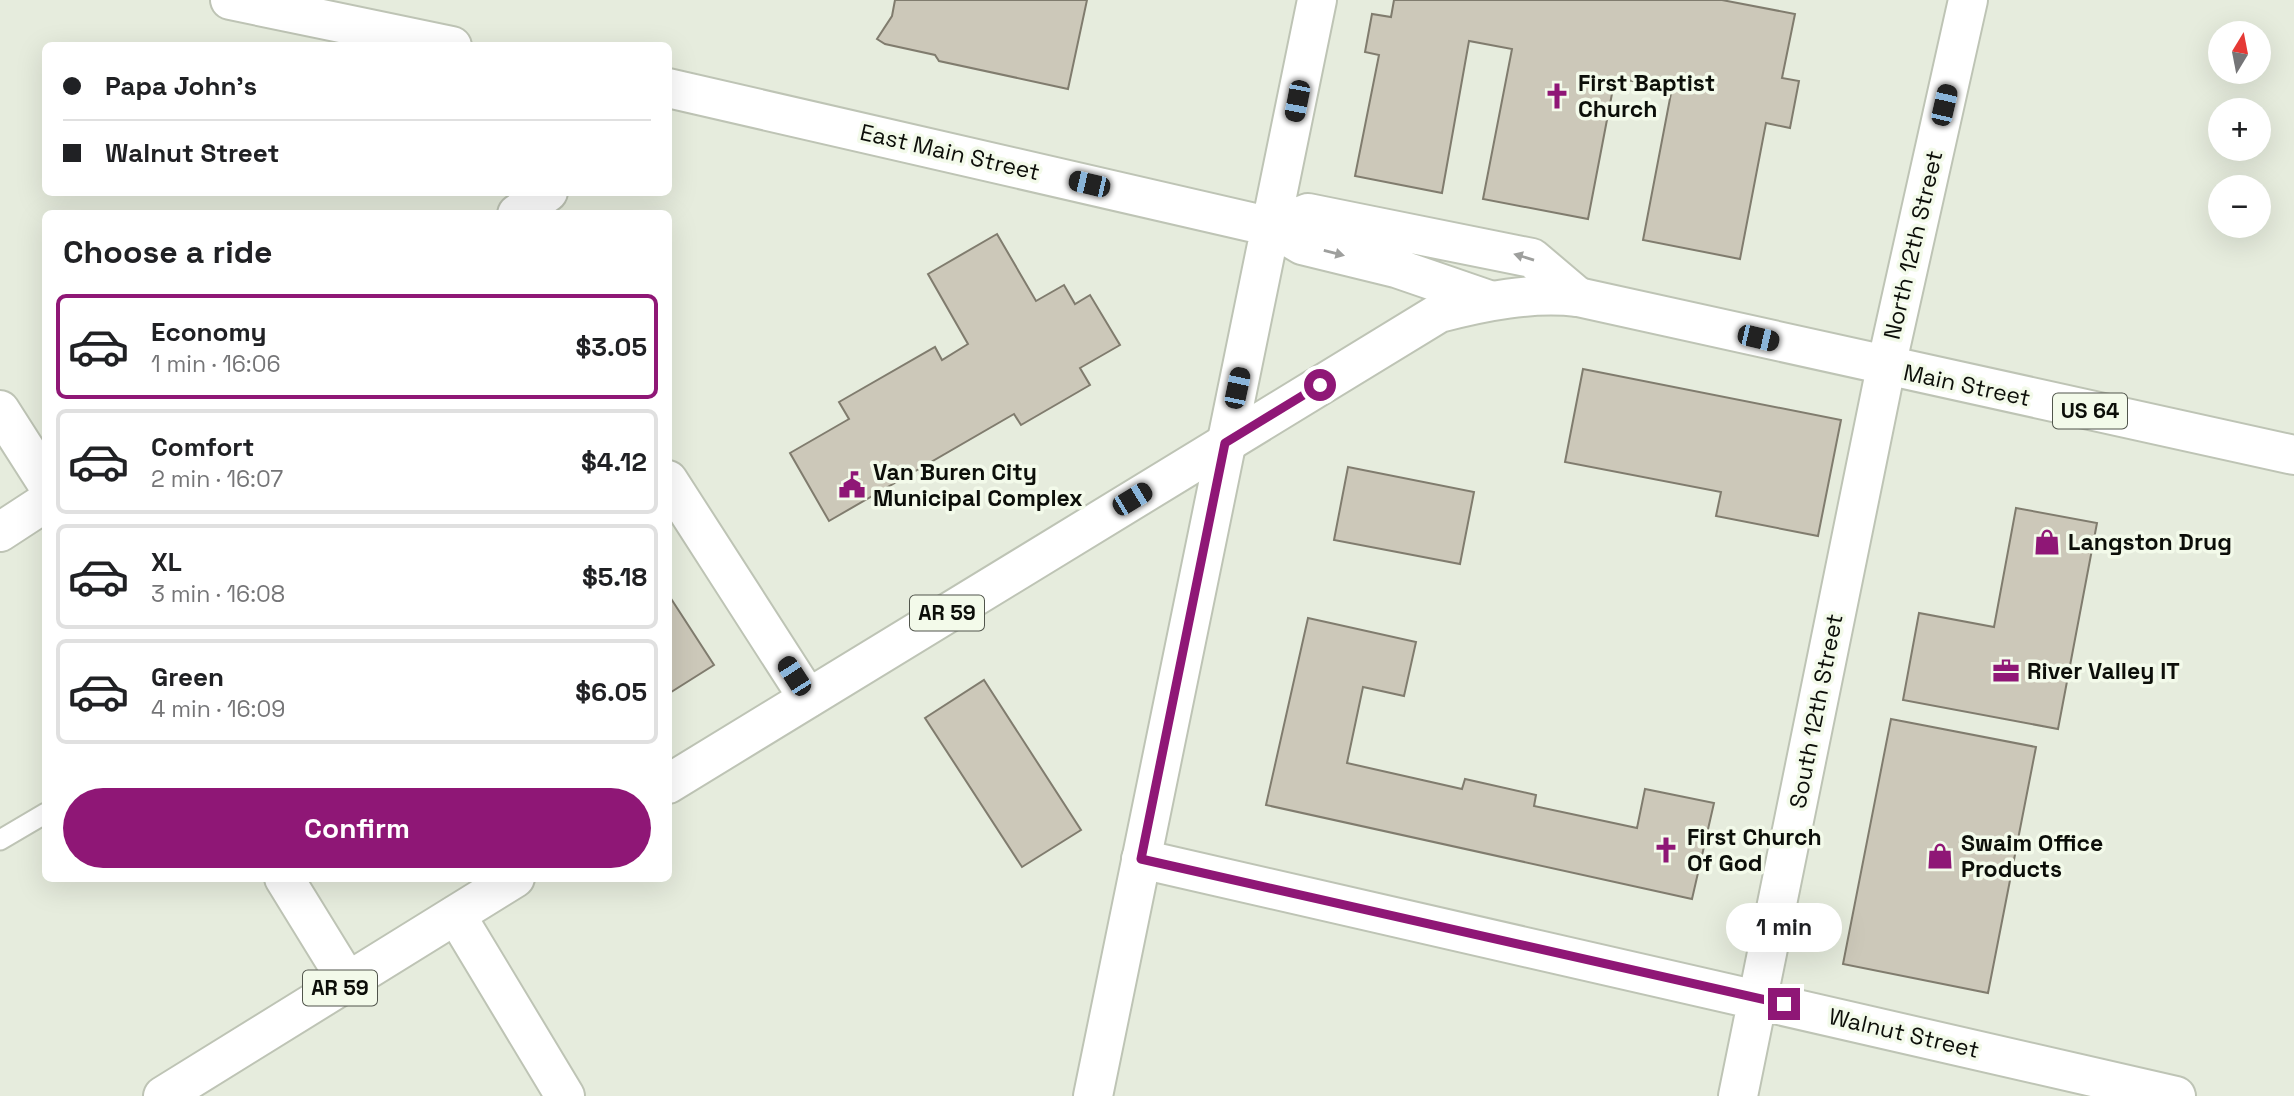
<!DOCTYPE html>
<html lang="en">
<head>
<meta charset="utf-8">
<style>
  :root { --surface:#fff; --page:#f2f2f2; --text:#202124; --muted:#757577; --line:#e0e0e0; --accent:#8f1776 }
  body { margin:0; font-family:"Space Grotesk",sans-serif; background:var(--page); color:var(--text); height:100vh; display:flex; flex-direction:column; font-size:26px; white-space:nowrap }
  * { box-sizing:border-box; margin:0 }
  p { font-size:23px; color:var(--muted) }
  .icon { flex:none; width:38px; height:38px; fill:none; stroke:currentColor; stroke-width:2; stroke-linecap:round; stroke-linejoin:round }
  .map { position:relative; flex:1; overflow:hidden }
  .details { position:absolute; left:42px; top:210px; width:630px; height:672px; display:flex; flex-direction:column; background:var(--surface); border-radius:10px; box-shadow:0 7px 28px #0002 }
  .details>* { flex:none }
  .guide { position:absolute; left:42px; top:42px; width:630px; height:154px; border-radius:10px; box-shadow:0 7px 28px #0002; display:grid; align-content:center; height:154px; padding:0 21px; background:var(--surface) }
  .needle { width:46px; rotate:10deg }
  .fabs { position:absolute; left:2208px; top:21px; display:grid; gap:14px }
  .fabs a { display:grid; place-items:center; width:63px; height:63px; border-radius:50%; background:var(--surface); box-shadow:0 7px 28px #0002; font-size:35px }
  .end { position:absolute; width:32px; height:32px; margin:-16px; border:9px solid #8f1776; background:#fff; box-shadow:0 0 0 4px #fff }
  .from { border-radius:50% }
  .bubble { position:absolute; height:49px; border-radius:24px; background:var(--surface); box-shadow:0 7px 28px #0002; font-size:23px; font-weight:800; line-height:49px; text-align:center }
  .car { position:absolute; width:21px; height:42px; margin:-21px -10px; border-radius:9px; box-shadow:0 0 5px 2px #0007; background:linear-gradient(#222 24%,#8ab4d8 0 40%,#222 0 76%,#8ab4d8 0 86%,#222 0) }
  .guide b { display:flex; align-items:center; gap:24px; height:66px; font-size:26px }
  .guide b+b { border-top:2px solid var(--line) }
  .guide i { width:18px; height:18px; background:var(--text) }
  ul { padding:0; list-style:none }
  li { display:flex; align-items:center; gap:21px; height:105px; margin:0 14px 10px; padding:0 7px; border:4px solid var(--line); border-radius:10px }
  li div { flex:1 }
  li b { display:block; font-size:26px }
  li em { font-style:normal; font-weight:800 }
  li.on { border-color:var(--accent) }
  li>.icon { width:63px; height:63px; stroke-width:1.5 }
  h2 { padding:0 21px; font-size:32px; line-height:84px }
  .action { display:flex; gap:14px; margin-top:auto; padding:14px 21px }
  .action a { flex:1; height:80px; border-radius:42px; background:var(--accent); color:#fff; font-size:28px; font-weight:800; line-height:80px; text-align:center }
  .map>svg:first-child { display:block }
  .building { fill:#ccc8b9; stroke:#807c6e; stroke-width:2 }
  .lines { fill:none; stroke-linecap:round; stroke-linejoin:round }
  .lane-casing { stroke:#bec4b5; stroke-width:23 }
  .street-casing { stroke:#bec4b5; stroke-width:42 }
  .secondary-casing { stroke:#bec4b5; stroke-width:42 }
  .primary-casing { stroke:#bec4b5; stroke-width:42 }
  .lane { stroke:#fff; stroke-width:19 }
  .street { stroke:#fff; stroke-width:38 }
  .secondary { stroke:#fff; stroke-width:38 }
  .primary { stroke:#fff; stroke-width:38 }
  .oneway { fill:#9e9f9d }
  .route { stroke:#8f1776; stroke-width:9 }
  .labels { text-anchor:middle; stroke-width:7; stroke-linejoin:round; paint-order:stroke }
  .shield { fill:#f3faea; stroke:#51554c; stroke-width:2 }
  .shield-label { font-size:21px; font-weight:bold; fill:#0c0e09 }
  .poi-label { font-size:23px; font-weight:bold; fill:#0c0e09; stroke:#f3faea; text-anchor:start }
  .street-label { font-size:23px; fill:#0c0e09; stroke:#f3faea }
</style>
</head>
<body>
<div class="map">
<svg width="2294" height="1096" viewBox="0 0 2294 1096">
  <rect width="100%" height="100%" fill="#e6ecdd"/>
  <path class="building" d="M895 0H1087L1068 89 939 61 935 55 885 44 877 39 892 16Z
    M1394 0H1722L1795 14 1782 78 1799 81 1790 128 1766 123 1740 259 1643 240 1672 88 1615 78 1588 219 1483 199 1512 49 1469 41 1442 193 1355 176 1379 55 1365 52 1372 14 1391 17Z
    M997 234 1036 301 1064 285 1075 304 1090 295 1120 345 1080 368 1090 385 1021 425 1014 414 829 521 790 453 849 419 839 402 935 347 942 360 968 344 928 274Z
    M1583 369 1841 420 1818 536 1716 516 1721 492 1565 462Z
    M1348 467 1474 492 1460 564 1334 540Z
    M2016 508 2097 523 2058 729 1903 700 1919 613 1994 627Z
    M668 594 714 665 668 694Z
    M1308 618 1416 642 1404 696 1363 687 1347 763 1462 789 1465 779 1536 795 1534 806 1637 828 1645 789 1714 803 1692 899 1266 805Z
    M984 680 1081 830 1022 867 925 718Z
    M1891 719 2036 747 1988 993 1843 964Z"/>
  <g class="lines">
    <g class="lane-casing">
      <path id="lane" d="M0 840 46 813"/>
    </g>
    <g class="street-casing">
      <path id="street" d="M517 214 548 192
        M0 410 46 482
        M668 480 808 698
        M0 532 46 502
        M1141 859 2176 1096
        M284 878 348 982
        M456 915 565 1096
        M1738 1096 1886 367 1968 0"/>
    </g>
    <g class="secondary-casing">
      <path id="secondary" d="M230 0 452 46
        M668 88 1272 227 1302 245 1396 268 1489 300
        M1272 227 1308 213 1532 258 1578 297
        M1093 1096 1317 0"/>
    </g>
    <g class="primary-casing">
      <path id="primary" d="M668 784 1439 313C1485 301 1531 292 1578 297L2294 455
        M163 1096 515 878"/>
    </g>
    <use href="#lane" class="lane"/>
    <use href="#street" class="street"/>
    <use href="#secondary" class="secondary"/>
    <use href="#primary" class="primary"/>
  </g>
  <defs><path id="oneway-solid" d="M-6-.8H1V-3.2L6.5 0L1 3.2V.8H-6Z" transform="scale(1.75)"/></defs>
  <g class="oneway">
    <use href="#oneway-solid" transform="translate(1334 253) rotate(14)"/>
    <use href="#oneway-solid" transform="translate(1524 257) rotate(-163)"/>
  </g>
  <g class="lines">
    <path class="route" d="M1320 385 1225 443 1141 859 1784 1004"/>
  </g>
  <defs>
    <g id="church-bare" transform="scale(2.1)"><path d="M-1.2-6h2.4v3.5h3.3v2.4h-3.3V6h-2.4V-.1h-3.3v-2.4h3.3Z" fill="#8f1776" stroke="#f3faea" stroke-width="2.5" paint-order="stroke"/></g>
    <g id="civic-bare" transform="scale(2.1)"><path d="M-.6-6.5H3V-4.5H.6V-3L4-1V1h2V6H-6V1h2V-1L-.6-3ZM-1.2 2.5V6h2.4V2.5Z" fill="#8f1776" stroke="#f3faea" stroke-width="2.5" paint-order="stroke"/></g>
    <g id="shop-bare" transform="scale(2.1)"><path d="M-5-2.5h2.3a2.7 3.5 0 0 1 5.4 0H5L5.5 6h-11ZM-1.5-2.5h3a1.5 2.3 0 0 0-3 0Z" fill="#8f1776" stroke="#f3faea" stroke-width="2.5" paint-order="stroke"/></g>
    <g id="office-bare" transform="scale(2.1)"><path d="M-6-3h4V-5.5h4V-3h4V5H-6ZM-1-4.5V-3h2v-1.5ZM-6 0V1H6V0Z" fill="#8f1776" stroke="#f3faea" stroke-width="2.5" paint-order="stroke"/></g>
  </defs>
  <g fill-rule="evenodd">
    <use href="#church-bare" x="1557" y="96"/>
    <use href="#civic-bare" x="852" y="485"/>
    <use href="#shop-bare" x="2047" y="542"/>
    <use href="#office-bare" x="2006" y="671"/>
    <use href="#church-bare" x="1666" y="850"/>
    <use href="#shop-bare" x="1940" y="856"/>
  </g>
  <g class="labels">
    <g class="shield">
      <rect x="2053" y="393.5" width="74" height="35" rx="5"/>
      <rect x="910" y="595.5" width="74" height="35" rx="5"/>
      <rect x="303" y="970.5" width="74" height="35" rx="5"/>
    </g>
    <g class="shield-label">
      <text x="2090" y="418">US 64</text>
      <text x="947" y="620">AR 59</text>
      <text x="340" y="995">AR 59</text>
    </g>
    <g class="poi-label">
      <text x="1578" y="91">First Baptist<tspan x="1578" dy="26">Church</tspan></text>
      <text x="873" y="480">Van Buren City<tspan x="873" dy="26">Municipal Complex</tspan></text>
      <text x="2068" y="550">Langston Drug</text>
      <text x="2027" y="679">River Valley IT</text>
      <text x="1687" y="845">First Church<tspan x="1687" dy="26">Of God</tspan></text>
      <text x="1961" y="851">Swaim Office<tspan x="1961" dy="26">Products</tspan></text>
    </g>
    <g class="street-label">
      <text transform="translate(950 152) rotate(13)" y="8">East Main Street</text>
      <text transform="translate(1913 245) rotate(-77)" y="8">North 12th Street</text>
      <text transform="translate(1967 385) rotate(12)" y="8">Main Street</text>
      <text transform="translate(1816 711) rotate(-79)" y="8">South 12th Street</text>
      <text transform="translate(1904 1033) rotate(13)" y="8">Walnut Street</text>
    </g>
  </g>
</svg>
<div class="fabs">
<a><svg class="needle" viewBox="-14 -14 28 28"><path d="M0-13l5 13h-10z" fill="#e53935"/><path d="M0 13l5-13h-10z" fill="#757577"/></svg></a>
<a>+</a>
<a>−</a>
</div>
<i class="end from" style="left:1320px;top:385px"></i>
<i class="end" style="left:1784px;top:1004px"></i>
<div class="bubble" style="left:1726px;top:903px;width:116px">1 min</div>
<i class="car" style="left:1297px;top:101px;rotate:191deg"></i>
<i class="car" style="left:1944px;top:105px;rotate:13deg"></i>
<i class="car" style="left:1089px;top:184px;rotate:283deg"></i>
<i class="car" style="left:1758px;top:338px;rotate:103deg"></i>
<i class="car" style="left:1237px;top:388px;rotate:12deg"></i>
<i class="car" style="left:1132px;top:499px;rotate:59deg"></i>
<i class="car" style="left:794px;top:676px;rotate:327deg"></i>
<div class="guide">
<b><i class="from"></i>Papa John's</b>
<b><i></i>Walnut Street</b>
</div>
<section class="details">
<h2>Choose a ride</h2>
<ul>
<li class="on"><svg class="icon" aria-label="car" viewBox="0 0 24 24"><path d="M5 17H2v-5l4-1 3-4h7l3 4 3 1v5h-3M9 17h6M6 11h13"/><circle cx="7" cy="17" r="2"/><circle cx="17" cy="17" r="2"/></svg><div><b>Economy</b><p>1 min · 16:06</p></div><em>$3.05</em></li>
<li><svg class="icon" aria-label="car" viewBox="0 0 24 24"><path d="M5 17H2v-5l4-1 3-4h7l3 4 3 1v5h-3M9 17h6M6 11h13"/><circle cx="7" cy="17" r="2"/><circle cx="17" cy="17" r="2"/></svg><div><b>Comfort</b><p>2 min · 16:07</p></div><em>$4.12</em></li>
<li><svg class="icon" aria-label="car" viewBox="0 0 24 24"><path d="M5 17H2v-5l4-1 3-4h7l3 4 3 1v5h-3M9 17h6M6 11h13"/><circle cx="7" cy="17" r="2"/><circle cx="17" cy="17" r="2"/></svg><div><b>XL</b><p>3 min · 16:08</p></div><em>$5.18</em></li>
<li><svg class="icon" aria-label="car" viewBox="0 0 24 24"><path d="M5 17H2v-5l4-1 3-4h7l3 4 3 1v5h-3M9 17h6M6 11h13"/><circle cx="7" cy="17" r="2"/><circle cx="17" cy="17" r="2"/></svg><div><b>Green</b><p>4 min · 16:09</p></div><em>$6.05</em></li>
</ul>
<div class="action"><a>Confirm</a></div>
</section>
</div>
</body>
</html>
